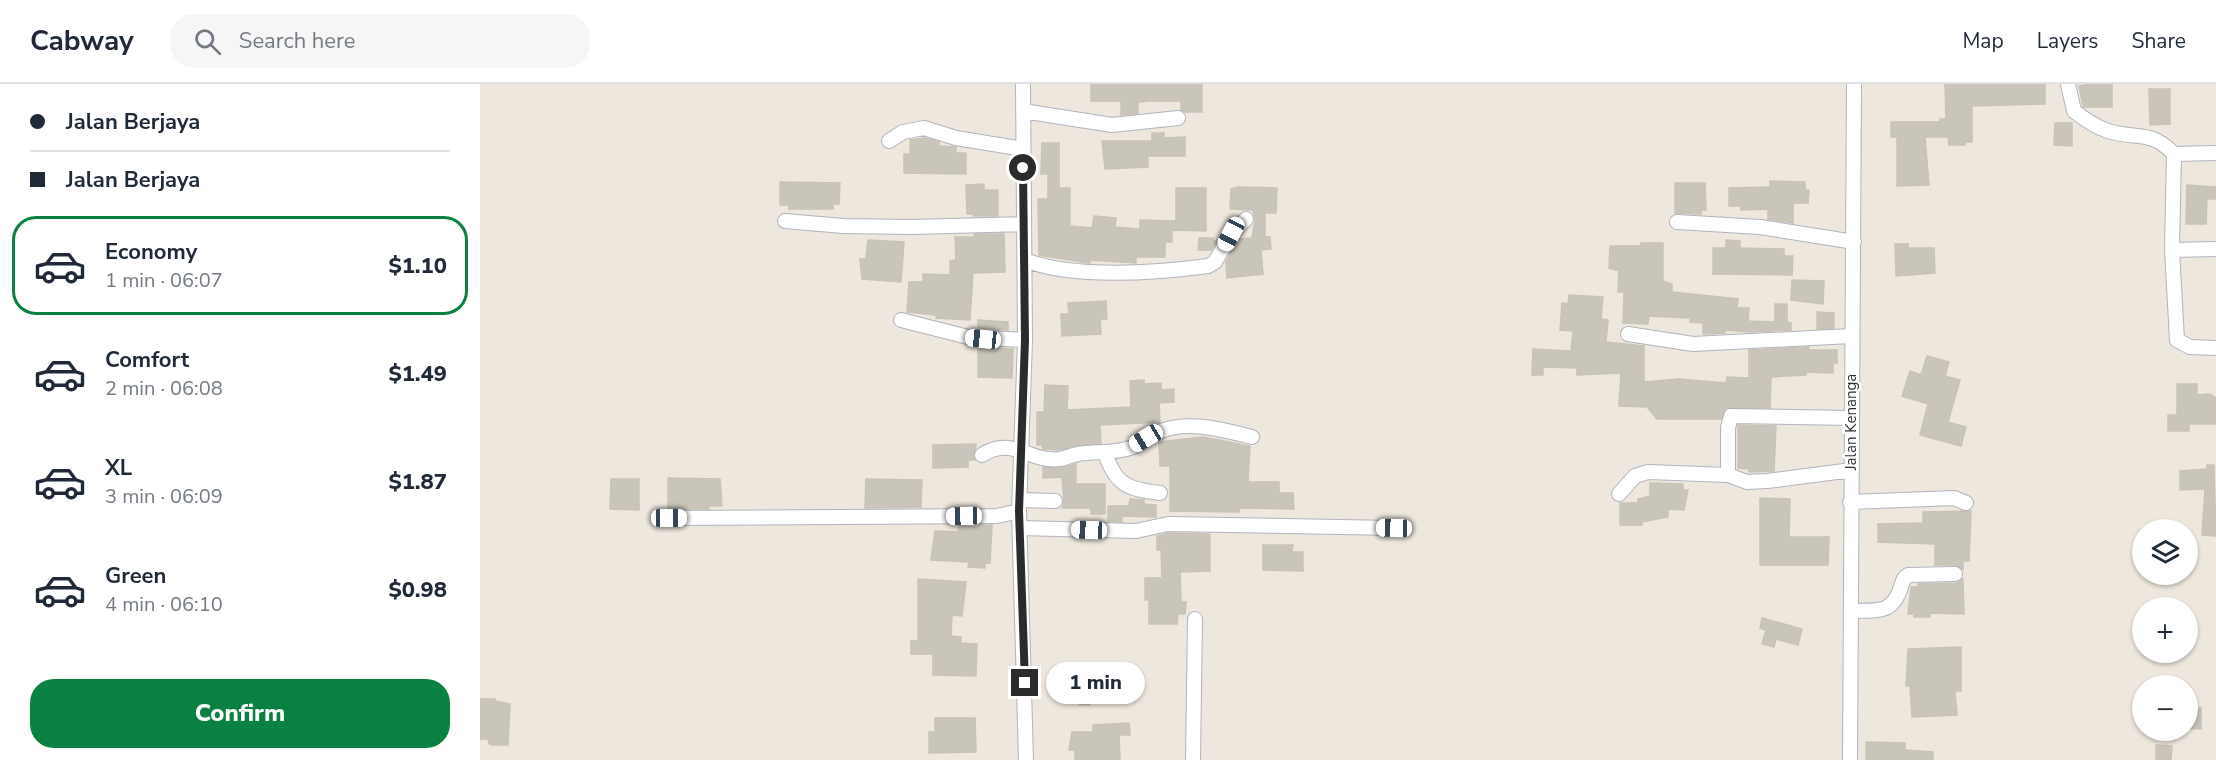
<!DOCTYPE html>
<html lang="en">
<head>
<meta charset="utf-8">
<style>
  :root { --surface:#fff; --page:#f6f6f7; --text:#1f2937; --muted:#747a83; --line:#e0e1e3; --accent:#0b8043 }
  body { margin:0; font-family:"Nunito Sans",sans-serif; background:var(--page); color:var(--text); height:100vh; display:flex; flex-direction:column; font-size:22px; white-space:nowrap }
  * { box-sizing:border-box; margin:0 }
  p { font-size:20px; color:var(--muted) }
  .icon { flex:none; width:33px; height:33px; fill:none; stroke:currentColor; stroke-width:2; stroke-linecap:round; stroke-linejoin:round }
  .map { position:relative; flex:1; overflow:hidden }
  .drawer { display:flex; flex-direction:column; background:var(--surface); width:480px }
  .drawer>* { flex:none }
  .top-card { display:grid; align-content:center; height:132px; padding:0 30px; background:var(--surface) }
  .buttons { position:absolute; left:1652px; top:435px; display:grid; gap:12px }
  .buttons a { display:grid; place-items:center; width:66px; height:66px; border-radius:50%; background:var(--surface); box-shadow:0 2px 4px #0004; font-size:30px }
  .end { position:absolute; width:27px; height:27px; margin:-14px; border:8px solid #2b2b2b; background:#fff; box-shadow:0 0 0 3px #fff }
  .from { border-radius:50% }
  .bubble { position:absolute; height:42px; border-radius:21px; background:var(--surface); box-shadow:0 2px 4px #0004; font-size:20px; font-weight:800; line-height:42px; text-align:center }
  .car { position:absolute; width:18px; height:36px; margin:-18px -9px; border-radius:8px; box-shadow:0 0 4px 2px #0007; background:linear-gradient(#fff 24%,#345 0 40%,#fff 0 76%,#345 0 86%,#fff 0) }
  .top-card b { display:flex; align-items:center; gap:21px; height:57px; font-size:22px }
  .top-card b+b { border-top:2px solid var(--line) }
  .top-card i { width:15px; height:15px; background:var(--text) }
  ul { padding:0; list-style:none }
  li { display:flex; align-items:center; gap:18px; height:99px; margin:0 12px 9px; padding:0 18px; border:3px solid transparent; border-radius:24px }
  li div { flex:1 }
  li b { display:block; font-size:22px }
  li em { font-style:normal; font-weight:800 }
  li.active { border-color:var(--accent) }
  li>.icon { width:54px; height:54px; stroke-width:1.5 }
  .cta { display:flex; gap:12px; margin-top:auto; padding:12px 30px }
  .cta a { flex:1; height:69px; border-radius:24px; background:var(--accent); color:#fff; font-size:24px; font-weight:800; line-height:69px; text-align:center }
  header { display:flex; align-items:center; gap:36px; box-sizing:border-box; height:84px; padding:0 30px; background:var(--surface); border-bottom:2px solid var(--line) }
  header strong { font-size:28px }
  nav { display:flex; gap:33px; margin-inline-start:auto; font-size:21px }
  .search { width:420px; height:54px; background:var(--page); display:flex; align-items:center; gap:15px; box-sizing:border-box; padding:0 21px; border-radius:24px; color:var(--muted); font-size:22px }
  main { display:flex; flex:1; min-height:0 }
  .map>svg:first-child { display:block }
  .building { fill:#c9c5bb; stroke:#c9c3b6; stroke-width:1.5 }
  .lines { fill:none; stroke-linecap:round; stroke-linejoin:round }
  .minor-casing { stroke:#b1b3bf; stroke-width:16 }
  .minor { stroke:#fff; stroke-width:14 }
  .route { stroke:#2b2b2b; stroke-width:8 }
  .labels { text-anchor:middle; stroke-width:5; stroke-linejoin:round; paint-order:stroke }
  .street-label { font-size:15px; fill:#2b2b2b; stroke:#fff }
</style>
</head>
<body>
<header>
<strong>Cabway</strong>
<div class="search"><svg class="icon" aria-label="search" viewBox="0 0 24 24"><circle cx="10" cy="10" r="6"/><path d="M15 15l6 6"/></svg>Search here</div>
<nav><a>Map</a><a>Layers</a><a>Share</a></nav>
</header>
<main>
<section class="drawer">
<div class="top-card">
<b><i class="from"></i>Jalan Berjaya</b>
<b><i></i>Jalan Berjaya</b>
</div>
<ul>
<li class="active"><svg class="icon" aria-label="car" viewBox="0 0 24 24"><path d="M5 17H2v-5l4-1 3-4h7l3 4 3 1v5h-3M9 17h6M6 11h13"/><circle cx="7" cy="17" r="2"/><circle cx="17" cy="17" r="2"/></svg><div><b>Economy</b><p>1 min · 06:07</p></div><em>$1.10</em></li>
<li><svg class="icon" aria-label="car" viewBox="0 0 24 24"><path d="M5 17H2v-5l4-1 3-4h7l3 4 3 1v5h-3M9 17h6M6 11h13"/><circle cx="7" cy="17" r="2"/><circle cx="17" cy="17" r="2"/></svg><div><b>Comfort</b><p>2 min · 06:08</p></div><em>$1.49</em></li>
<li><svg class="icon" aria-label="car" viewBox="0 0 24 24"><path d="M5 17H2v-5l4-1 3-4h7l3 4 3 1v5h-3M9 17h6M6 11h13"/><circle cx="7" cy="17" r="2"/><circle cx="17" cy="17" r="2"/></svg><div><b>XL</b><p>3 min · 06:09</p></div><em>$1.87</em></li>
<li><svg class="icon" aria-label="car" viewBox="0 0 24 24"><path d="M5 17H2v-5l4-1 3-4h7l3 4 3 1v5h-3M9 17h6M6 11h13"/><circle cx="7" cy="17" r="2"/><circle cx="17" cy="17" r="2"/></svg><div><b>Green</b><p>4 min · 06:10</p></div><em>$0.98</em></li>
</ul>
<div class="cta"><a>Confirm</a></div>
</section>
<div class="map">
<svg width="1736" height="676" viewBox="0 0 1736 676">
  <rect width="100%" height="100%" fill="#ede7dd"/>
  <path class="building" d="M611 0H722V28H705L701 26V17H670L658 18V29L641 31V17H611Z
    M1465 0H1565V20L1492 22V58H1485V61H1469L1468 53H1445L1449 101 1417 102V53H1411V38H1460V35H1466Z
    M1610 0H1632V23H1603L1599 2Z
    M1669 5H1690V40L1670 41Z
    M1575 39H1592V62L1574 61Z
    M672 49H684V54L705 53V72H668V83L625 85 622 57H672Z
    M445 54 459 58V62L476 63V69H486V90L424 89V70H430V56Z
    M562 59H579V104H590V142L612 144 614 132 636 134 635 143 660 145V136L696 137V104H726V147L692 146V158H685V173H656V179L610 176V179L559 171 558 115H568V90H561Z
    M1290 97 1325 98V106H1329L1328 119H1313V139L1288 135V125L1261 126V122H1249V104L1290 103Z
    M300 98 360 99 359 120H353V125H309V121H300Z
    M1195 99H1225L1226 126H1221V130L1195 129Z
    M504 100V106H518V132H494L493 130H487L486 101Z
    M1707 101 1736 103V115H1727L1726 140H1706Z
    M758 103 797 104 796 129H785V153H790L791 165 781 166 783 190 747 194 746 178 758 155 772 154 775 137 773 126 750 125 751 105Z
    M494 150H524L525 188 493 189 490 236 456 234V231L427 228 429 198H443V190L470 191V177L476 176 475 153H494Z
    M719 154H733V157H737L731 166H718Z
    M388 156 424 158 421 198 382 195 380 175H386Z
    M1246 156 1260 157V164L1304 165V172H1313L1312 191 1233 190V164H1246Z
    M1161 159H1183V197L1192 200V208L1258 215 1257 224H1269L1268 237 1295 238V220H1307V238L1311 239V246L1269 248 1245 246V249L1223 250V239L1210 238V234L1169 232 1168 240 1143 239 1144 208H1138L1139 187 1129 184 1130 162H1161Z
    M1415 160H1428V164H1454L1455 189 1416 192Z
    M1312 196 1344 197 1343 220 1311 216Z
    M1089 211 1123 213 1121 235 1128 236 1126 258 1164 262V298L1199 295 1246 299 1247 293 1269 294V266L1329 263V266H1357V279H1353V289L1326 288V291L1291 293 1290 324H1248L1241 335H1177L1167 323 1139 322 1141 289 1097 291V284L1063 283V291H1052L1053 265 1091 267 1093 247 1080 246 1082 219 1088 220Z
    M626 217 627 235H620L621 250 582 252 581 230H589L588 219Z
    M1337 228 1354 229V244L1337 245Z
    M498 236 528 238V246L498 244Z
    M498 263 533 265 532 294 498 293Z
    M1447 272 1469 278 1465 292 1480 296 1468 338 1486 343 1481 362 1440 351 1448 320 1422 312 1430 287 1441 291Z
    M664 296V300L681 299V306L694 305V318L679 319 680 338 620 341 621 359 579 366 563 365 562 361H557V328H564L565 301 588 302 587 326 651 323 650 297Z
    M1697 300H1717V311L1730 310 1736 314V340H1709V347H1688V331H1697Z
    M1258 341 1296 342 1294 387 1269 388V385L1258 384Z
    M723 353 770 362 768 398H799V409H813L814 425 759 424V428L690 427V382H680L679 358Z
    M496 360 495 376H488V383L453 384V361Z
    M596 380V400H625V430H611V424H582L584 417 582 393 563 394V383L580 384Z
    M1727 381H1734L1736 452 1722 451 1725 405 1700 406V387L1727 385Z
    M188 394 240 395 242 422H229V425H188Z
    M131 395H159V426L130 425Z
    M386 395 442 396 441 423 385 424Z
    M1170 399 1203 400V406H1208L1204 426 1188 425V433L1162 438V441H1140V419H1158V415L1170 412Z
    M1280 414 1310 415 1309 453H1349L1348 481H1280Z
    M650 415 664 416V420L676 421V433L642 432V438L628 437V422H649Z
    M1491 427 1489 477H1483V485L1475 481H1455V460L1398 458V440L1443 439V428Z
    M498 441H512L510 479H505V484L488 483 489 478 451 476 455 447 478 448 479 442 498 443Z
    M689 449 730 450V487L700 488 701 518H706L705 530H698L697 540H669V516H665V494H682L681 466H677V452Z
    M783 461H813L812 468H823V487L783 486Z
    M438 495 486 498 482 532 472 531 471 552 481 553V559L497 560 496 592 453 591V570H431V557H438Z
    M1483 495 1484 530 1450 529V533H1434V530H1428L1431 503H1438V500L1476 499Z
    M1282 534 1322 545 1318 561 1296 555 1294 563 1282 560 1286 546 1280 544Z
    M1481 563V607H1475L1477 631 1432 633 1430 602H1426L1428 565Z
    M599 605H610V621H599Z
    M0 615H15V617L30 620 28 661H13L9 660 8 655H0Z
    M1707 624H1721V645L1707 644Z
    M455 634H495L496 668 449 669V648H455Z
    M649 639 650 651H639L640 676H595V666H589L592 648H613V641Z
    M1386 658 1425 659V666L1453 668V676H1386Z
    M1676 661 1692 662 1691 676H1676Z"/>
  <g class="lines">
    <g class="minor-casing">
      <path id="minor" d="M543 0 545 256 539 427 546 676
        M1588 0 1594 27C1604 35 1616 43 1628 47 1657 56 1670 45 1694 70
        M543 27 632 41 698 34
        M409 57 423 48 444 44 476 54 543 65
        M1736 69 1694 70 1692 166 1697 256 1710 263 1736 264
        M305 137 363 142 431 143 543 140
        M1197 138 1280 143 1374 158
        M1692 166 1736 165
        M545 176C593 195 676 189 728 182L735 178 751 150 766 135
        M421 236 488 253 545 256
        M1148 250 1213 260 1371 252
        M1371 334 1251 332 1248 344V391L1267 398 1287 397 1372 386
        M625 369C636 402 648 405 680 409
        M502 371C533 351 549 379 580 375 586 374 592 371 598 370 616 367 635 370 653 363 662 359 671 351 681 347 710 336 743 346 772 353
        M1139 410 1155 392 1168 388 1248 391
        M540 416 575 417
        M1370 418 1474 414 1486 419
        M189 434 517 432 539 427
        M540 444 656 447 688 440 914 444
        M1372 527C1397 526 1412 531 1421 503 1423 497 1423 494 1428 491L1475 490
        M713 676 715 535
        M1370 676 1374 0"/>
    </g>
    <use href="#minor" class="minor"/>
  </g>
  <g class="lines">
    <path class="route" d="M543 84 545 256 539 427 545 599"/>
  </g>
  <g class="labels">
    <g class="street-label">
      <text transform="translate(1371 338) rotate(-90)" y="5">Jalan Kenanga</text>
    </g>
  </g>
</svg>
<div class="buttons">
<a><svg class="icon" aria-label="layers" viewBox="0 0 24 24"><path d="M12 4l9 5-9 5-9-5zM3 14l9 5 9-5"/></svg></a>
<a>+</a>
<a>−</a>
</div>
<i class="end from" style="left:543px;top:84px"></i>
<i class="end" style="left:545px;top:599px"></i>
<div class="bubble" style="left:566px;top:578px;width:99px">1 min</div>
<i class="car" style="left:751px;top:150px;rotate:208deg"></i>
<i class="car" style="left:503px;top:255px;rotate:276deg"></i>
<i class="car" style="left:666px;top:354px;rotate:239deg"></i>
<i class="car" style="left:484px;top:432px;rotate:269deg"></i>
<i class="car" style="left:189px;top:434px;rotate:90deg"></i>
<i class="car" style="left:914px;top:444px;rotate:271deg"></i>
<i class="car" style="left:609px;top:446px;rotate:272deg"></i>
</div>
</main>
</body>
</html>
